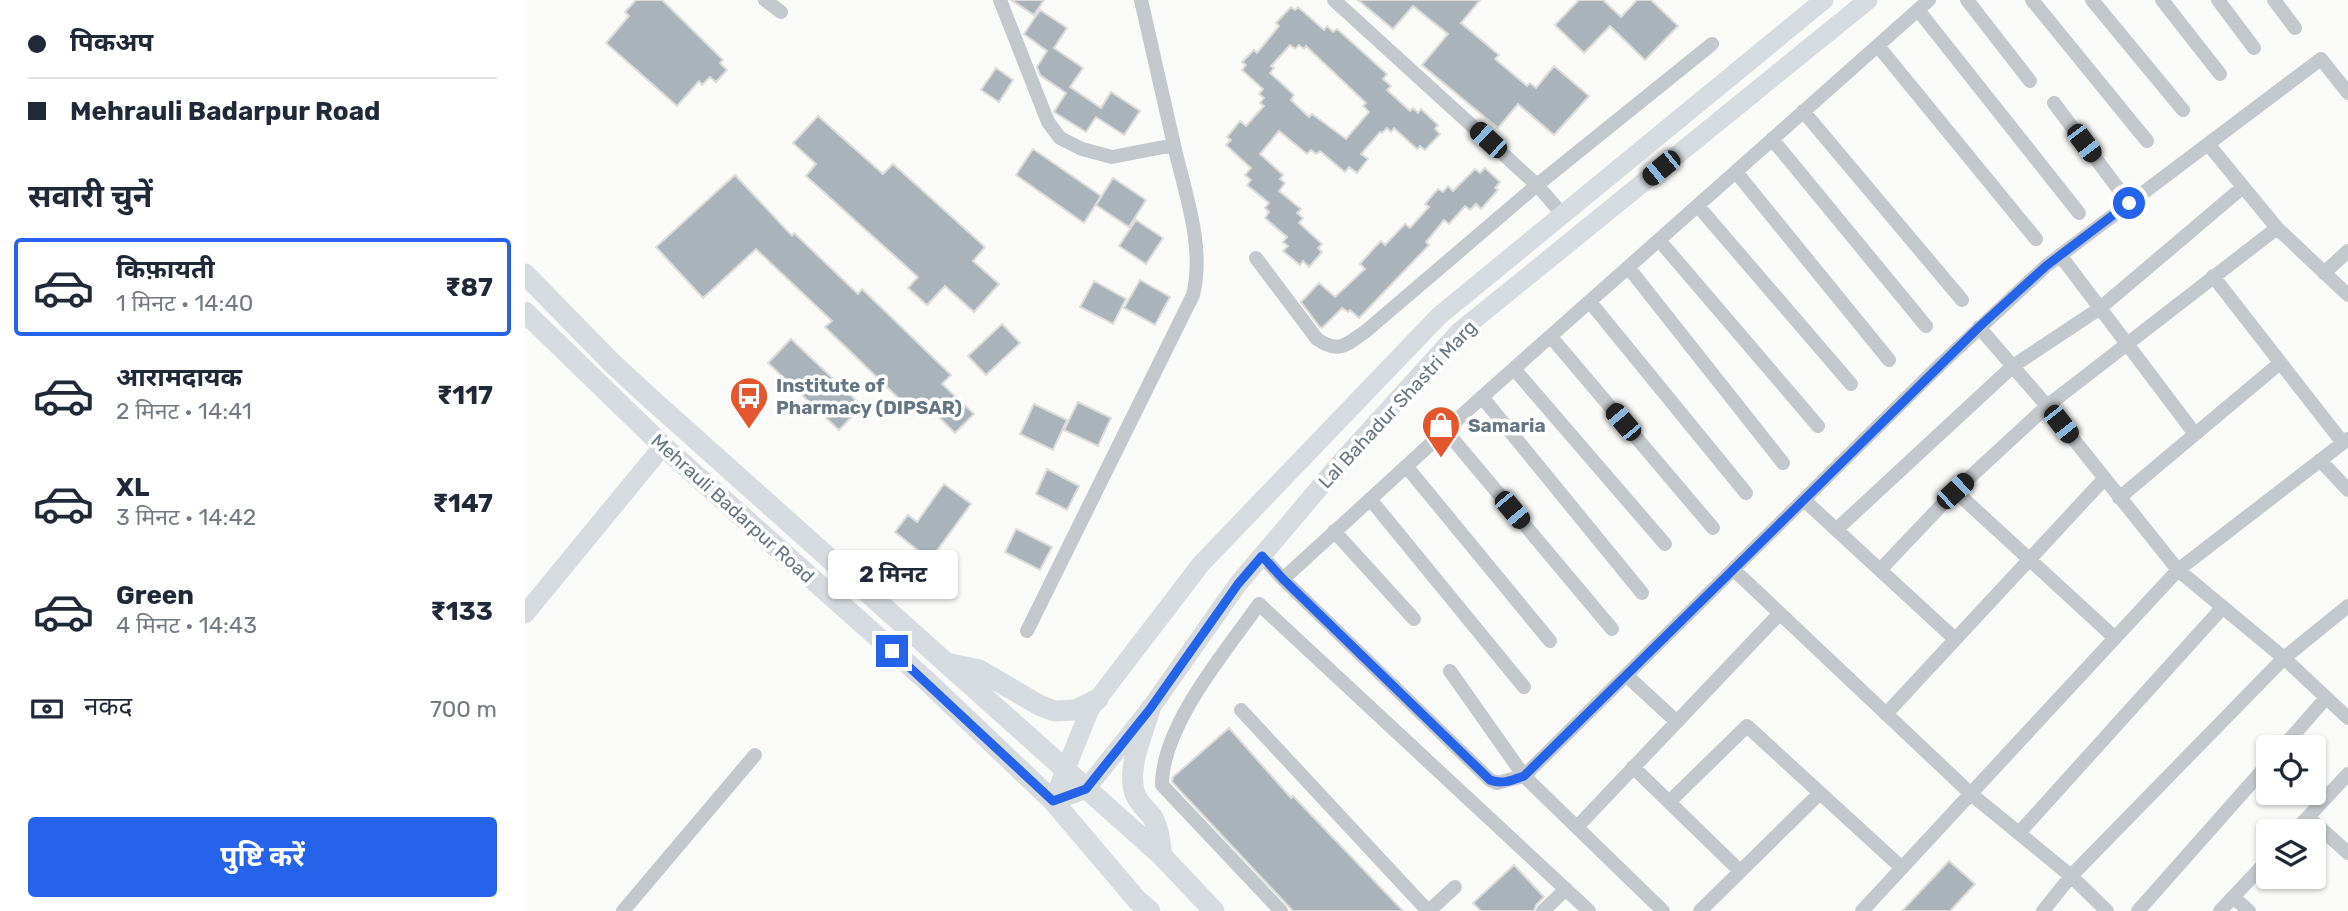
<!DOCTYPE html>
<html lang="hi">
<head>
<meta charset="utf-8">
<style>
  :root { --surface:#fff; --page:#f2f2f3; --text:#1f2937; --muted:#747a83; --line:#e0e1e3; --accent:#2563eb }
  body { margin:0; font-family:Rubik,"Noto Sans Devanagari",sans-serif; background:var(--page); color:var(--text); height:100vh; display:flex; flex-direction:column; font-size:26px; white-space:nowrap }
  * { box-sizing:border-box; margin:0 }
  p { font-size:23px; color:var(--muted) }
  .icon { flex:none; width:38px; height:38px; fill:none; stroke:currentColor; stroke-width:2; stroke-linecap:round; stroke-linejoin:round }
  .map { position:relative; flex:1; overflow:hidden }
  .sheet { display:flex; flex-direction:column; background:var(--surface); width:525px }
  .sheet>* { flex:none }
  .top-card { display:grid; align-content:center; height:154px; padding:0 28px; background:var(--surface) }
  .fabs { position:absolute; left:1731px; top:735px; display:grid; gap:14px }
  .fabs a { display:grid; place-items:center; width:70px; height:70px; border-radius:7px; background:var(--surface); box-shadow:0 2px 5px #0004; font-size:35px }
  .end { position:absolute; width:32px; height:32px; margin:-16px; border:9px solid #2563eb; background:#fff; box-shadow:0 0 0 4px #fff }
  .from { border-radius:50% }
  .bubble { position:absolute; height:49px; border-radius:7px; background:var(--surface); box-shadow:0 2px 5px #0004; font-size:23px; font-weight:700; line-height:49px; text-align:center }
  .car { position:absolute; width:21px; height:42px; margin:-21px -10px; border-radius:9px; box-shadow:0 0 5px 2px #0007; background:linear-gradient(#222 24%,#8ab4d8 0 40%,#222 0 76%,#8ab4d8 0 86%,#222 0) }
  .top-card b { display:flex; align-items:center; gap:24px; height:66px; font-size:26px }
  .top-card b+b { border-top:2px solid var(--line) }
  .top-card i { width:18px; height:18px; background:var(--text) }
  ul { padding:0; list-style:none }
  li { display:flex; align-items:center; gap:21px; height:98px; margin:0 14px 10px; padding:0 14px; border:4px solid transparent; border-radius:7px }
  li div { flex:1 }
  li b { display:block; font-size:26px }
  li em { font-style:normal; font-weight:700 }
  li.active { border-color:var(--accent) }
  li>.icon { width:63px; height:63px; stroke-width:1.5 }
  h2 { padding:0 28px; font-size:32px; line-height:84px }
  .pay { display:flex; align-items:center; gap:18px; height:77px; padding:0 28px; font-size:26px }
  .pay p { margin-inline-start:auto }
  .action { display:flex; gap:14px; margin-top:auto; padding:14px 28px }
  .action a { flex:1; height:80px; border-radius:7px; background:var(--accent); color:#fff; font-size:28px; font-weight:700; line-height:80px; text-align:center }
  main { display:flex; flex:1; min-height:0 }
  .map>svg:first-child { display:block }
  .building { fill:#aab3b9; stroke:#dcdcda; stroke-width:2; fill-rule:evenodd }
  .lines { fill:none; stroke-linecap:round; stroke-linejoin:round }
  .street { stroke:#c3c8cc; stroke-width:14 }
  .secondary { stroke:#d6dbdf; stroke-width:19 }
  .primary { stroke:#d6dbdf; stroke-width:21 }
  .route { stroke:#2563eb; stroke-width:9 }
  .labels { text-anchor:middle; stroke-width:7; stroke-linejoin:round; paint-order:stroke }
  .poi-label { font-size:19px; font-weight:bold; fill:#657683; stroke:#fff; text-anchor:start }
  .street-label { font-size:19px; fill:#657683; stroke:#fff }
</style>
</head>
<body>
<main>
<section class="sheet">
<div class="top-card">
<b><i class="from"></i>पिकअप</b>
<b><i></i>Mehrauli Badarpur Road</b>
</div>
<h2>सवारी चुनें</h2>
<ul>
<li class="active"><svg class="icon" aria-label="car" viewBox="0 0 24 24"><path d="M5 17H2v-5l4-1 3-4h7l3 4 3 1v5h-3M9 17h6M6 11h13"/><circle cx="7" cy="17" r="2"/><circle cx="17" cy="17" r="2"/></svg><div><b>किफ़ायती</b><p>1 मिनट · 14:40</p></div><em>₹87</em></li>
<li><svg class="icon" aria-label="car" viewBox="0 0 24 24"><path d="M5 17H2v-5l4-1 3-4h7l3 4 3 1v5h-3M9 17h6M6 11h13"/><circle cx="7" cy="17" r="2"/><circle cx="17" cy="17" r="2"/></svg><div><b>आरामदायक</b><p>2 मिनट · 14:41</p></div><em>₹117</em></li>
<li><svg class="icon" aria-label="car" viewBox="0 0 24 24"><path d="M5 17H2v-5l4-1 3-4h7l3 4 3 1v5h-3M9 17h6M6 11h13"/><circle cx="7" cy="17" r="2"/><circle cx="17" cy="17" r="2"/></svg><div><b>XL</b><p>3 मिनट · 14:42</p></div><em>₹147</em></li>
<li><svg class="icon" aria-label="car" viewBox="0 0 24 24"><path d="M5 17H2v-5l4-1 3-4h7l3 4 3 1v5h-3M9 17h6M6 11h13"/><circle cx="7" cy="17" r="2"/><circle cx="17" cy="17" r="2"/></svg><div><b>Green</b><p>4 मिनट · 14:43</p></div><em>₹133</em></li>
</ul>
<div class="pay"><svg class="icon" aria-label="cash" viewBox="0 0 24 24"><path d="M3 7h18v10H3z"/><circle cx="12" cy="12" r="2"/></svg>नकद<p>700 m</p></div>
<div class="action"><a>पुष्टि करें</a></div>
</section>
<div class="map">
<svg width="1823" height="911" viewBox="0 0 1823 911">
  <rect width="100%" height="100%" fill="#fafaf8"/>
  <path class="building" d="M111 0H137L198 60 195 63 202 70 191 82 185 77 177 85 174 81 152 106 81 43 104 16 100 12Z
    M486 0H519L509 15Z
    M833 0H955L936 23 974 55 970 59 1002 86 1005 83 1011 88 1029 66 1064 96 1029 135 993 104 973 128 897 65 923 34 888 6 868 29Z
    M1054 0H1078L1096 17 1112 0H1126L1153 26 1120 60 1085 26 1059 53 1030 25Z
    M766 7 770 10 773 7 799 30 802 26 808 32 812 29 862 74 858 79 866 86 862 90 885 111 888 108 893 113 896 109 913 125 910 129 915 134 900 150 895 146 892 149 869 128 866 132 862 128 857 133 855 132 836 154 843 159 832 173 824 167 820 172 795 151 791 154 786 150 782 154 754 131 735 154 758 175 755 179 760 183 754 191 776 209 772 213 778 218 774 223 797 244 793 248 797 252 784 267 778 261 775 265 758 251 763 246 758 242 762 237 740 218 744 212 740 208 744 203 722 185 726 180 720 175 726 168 701 145 706 140 702 137 715 121 721 126 739 106 735 103 739 98 734 94 738 89 717 70 721 65 717 62 729 50 732 53 754 26 751 23ZM765 45 770 49 774 45 779 49 781 46 841 103 838 106 844 112 821 139 787 114 784 117 766 100 769 95 745 73 749 68 746 66Z
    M515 10 542 28 529 48 558 68 545 87 576 108 586 92 615 111 599 135 571 117 561 132 529 112 541 93 515 75 512 67 522 51 499 34Z
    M471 68 488 80 474 102 456 90Z
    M293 116 358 174 368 164 460 247 448 261 474 284 449 312 420 286 402 305 383 288 393 277 281 176 291 164 268 143Z
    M508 149 576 196 559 223 491 175Z
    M960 168 975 182 970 188 973 190 956 209 951 204 945 210 940 206 924 224 919 220 901 242 904 245 834 318 825 310 823 312 817 308 797 328 794 326 776 302 794 283 810 297 840 269 835 264 851 246 856 241 860 245 880 224 885 228 904 207 900 204 913 189 918 192 923 186 928 191 950 169 955 173Z
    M210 175 267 236 269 233 333 294 337 289 426 375 417 384 449 414 430 433 400 403 390 414 300 327 307 321 231 249 178 298 131 247Z
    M588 178 621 200 604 227 571 205Z
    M611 220 638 238 621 264 594 246Z
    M615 280 645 297 630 325 599 308Z
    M569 281 601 299 588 324 555 307Z
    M477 324 495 343 461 375 443 356Z
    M266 339 337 406 314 430 243 363Z
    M553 402 586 418 573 446 539 430Z
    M509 404 542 420 528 450 495 434Z
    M522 469 554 486 542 510 511 494Z
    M419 484 446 504 405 560 370 532 383 515 392 522Z
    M491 529 527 547 515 570 480 552Z
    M704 728 766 798 768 796 878 911H768L647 782 648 777Z
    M1424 861 1450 884 1425 911H1377Z
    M989 865 1019 897 1011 905 1009 911H956L948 903Z"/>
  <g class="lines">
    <path class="street" d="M240 0 256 12
      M475 0 523 122 535 138 557 149 587 157 649 145C660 194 680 246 668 295L502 631
      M616 0 649 145
      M809 0 1012 185 1038 215
      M1442 0 1505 81
      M1507 0 1622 141
      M1567 0 1658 110
      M1637 0 1695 74
      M1693 0 1729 48
      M1749 0 1770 28
      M1393 10 1554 213
      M1353 46 1511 239
      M1529 103 1604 203
      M1278 111 1437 300
      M1247 139 1401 326
      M1683 144 1752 228 1823 295
      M1211 172 1364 360
      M1173 206 1326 384
      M1134 240 1293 426
      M1535 255 1670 434
      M731 258 792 339C814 354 821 345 841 331L1012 185 1187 44
      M1103 267 1258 463
      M1799 273 1823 251
      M1688 276 1818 443
      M1065 302 1221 493
      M1454 327 1522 406 1653 570 1759 658 1823 718
      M1026 337 1188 528
      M990 370 1140 544
      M957 397 1117 593
      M921 431 1087 629
      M1795 460 1823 490
      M881 466 1025 641
      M1430 491 1590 638
      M1594 498 1755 363
      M845 499 999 687
      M1279 500 1430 639
      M1312 529 1488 366 1574 309 1718 187
      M809 531 889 619
      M737 556 758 579 965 780 972 783 999 776 1417 363 1521 266 1796 59 1823 93
      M1209 570 1446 794 1546 876 1582 911
      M1355 570 1430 491 1522 406 1752 228
      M758 579 957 397 1404 0
      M925 671 999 776 1138 911
      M1101 675 1152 722
      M716 710 903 911
      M1361 714 1579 479
      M1758 747 1801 698
      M1108 767 1215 871
      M1144 802 1222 726 1377 868
      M1783 817 1823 853
      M1052 827 1255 613
      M1770 831 1823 774
      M1494 833 1698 607
      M1708 897 1724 911
      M98 911 230 755
      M756 911 637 785C637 725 701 651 734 604L1064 911
      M904 911 930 887
      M1018 911 1041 889
      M1175 911 1295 793
      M1337 911 1653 570 1823 439
      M1518 911 1546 876 1759 658 1823 606
      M1613 911 1743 764
      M1695 911 1743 860"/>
    <path class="secondary" d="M0 614 138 446
      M528 801 561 789 625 709 713 584 817 461 934 332 1343 0
      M528 801 565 709 676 564 914 316 1299 0"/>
    <path class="primary" d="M0 274 88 364 126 399 637 856 689 911
      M0 312 138 446 403 682 528 801 612 900 625 911
      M426 664 454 670 514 705 529 711 551 710 573 699
      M625 709C618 734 600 770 611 796 615 805 623 810 628 818 634 829 635 843 637 856"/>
  </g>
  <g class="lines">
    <path class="route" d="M367 651 528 801 561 789 625 709 713 584 737 556 758 579 965 780C977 785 988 780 999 776L1454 327 1521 266 1604 203"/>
  </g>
  <defs>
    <g id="bus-pin" transform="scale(2.0125)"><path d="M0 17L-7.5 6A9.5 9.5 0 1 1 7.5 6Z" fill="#e4572e" stroke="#fff"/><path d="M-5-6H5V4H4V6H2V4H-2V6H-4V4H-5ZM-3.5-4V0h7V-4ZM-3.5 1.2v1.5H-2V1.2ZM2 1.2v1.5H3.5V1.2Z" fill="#fff"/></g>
    <g id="shop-pin" transform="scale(2.0125)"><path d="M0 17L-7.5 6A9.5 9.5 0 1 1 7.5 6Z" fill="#e4572e" stroke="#fff"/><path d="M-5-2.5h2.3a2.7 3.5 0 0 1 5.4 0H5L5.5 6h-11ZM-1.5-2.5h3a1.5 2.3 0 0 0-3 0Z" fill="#fff"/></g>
  </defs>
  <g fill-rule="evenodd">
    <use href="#bus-pin" x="224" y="396"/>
    <use href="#shop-pin" x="916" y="425"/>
  </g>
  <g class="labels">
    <g class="poi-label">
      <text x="251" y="392">Institute of<tspan x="251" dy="22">Pharmacy (DIPSAR)</tspan></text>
      <text x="943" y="432">Samaria</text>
    </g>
    <g class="street-label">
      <text transform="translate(872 404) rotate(-47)" y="7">Lal Bahadur Shastri Marg</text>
      <text transform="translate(208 508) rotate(42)" y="7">Mehrauli Badarpur Road</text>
    </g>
  </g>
</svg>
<div class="fabs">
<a><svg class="icon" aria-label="locate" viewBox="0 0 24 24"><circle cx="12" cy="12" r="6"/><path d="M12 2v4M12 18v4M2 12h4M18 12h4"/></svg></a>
<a><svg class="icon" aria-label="layers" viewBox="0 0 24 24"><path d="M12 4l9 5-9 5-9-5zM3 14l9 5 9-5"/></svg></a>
</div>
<i class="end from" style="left:1604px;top:203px"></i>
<i class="end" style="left:367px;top:651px"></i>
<div class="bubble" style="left:303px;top:550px;width:130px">2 मिनट</div>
<i class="car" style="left:963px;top:140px;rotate:313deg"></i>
<i class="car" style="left:1559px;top:143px;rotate:143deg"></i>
<i class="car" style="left:1136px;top:168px;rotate:231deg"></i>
<i class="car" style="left:1098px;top:422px;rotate:320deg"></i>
<i class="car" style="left:1536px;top:424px;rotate:142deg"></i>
<i class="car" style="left:1430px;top:491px;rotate:47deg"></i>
<i class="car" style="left:987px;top:510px;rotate:140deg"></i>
</div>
</main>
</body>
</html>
